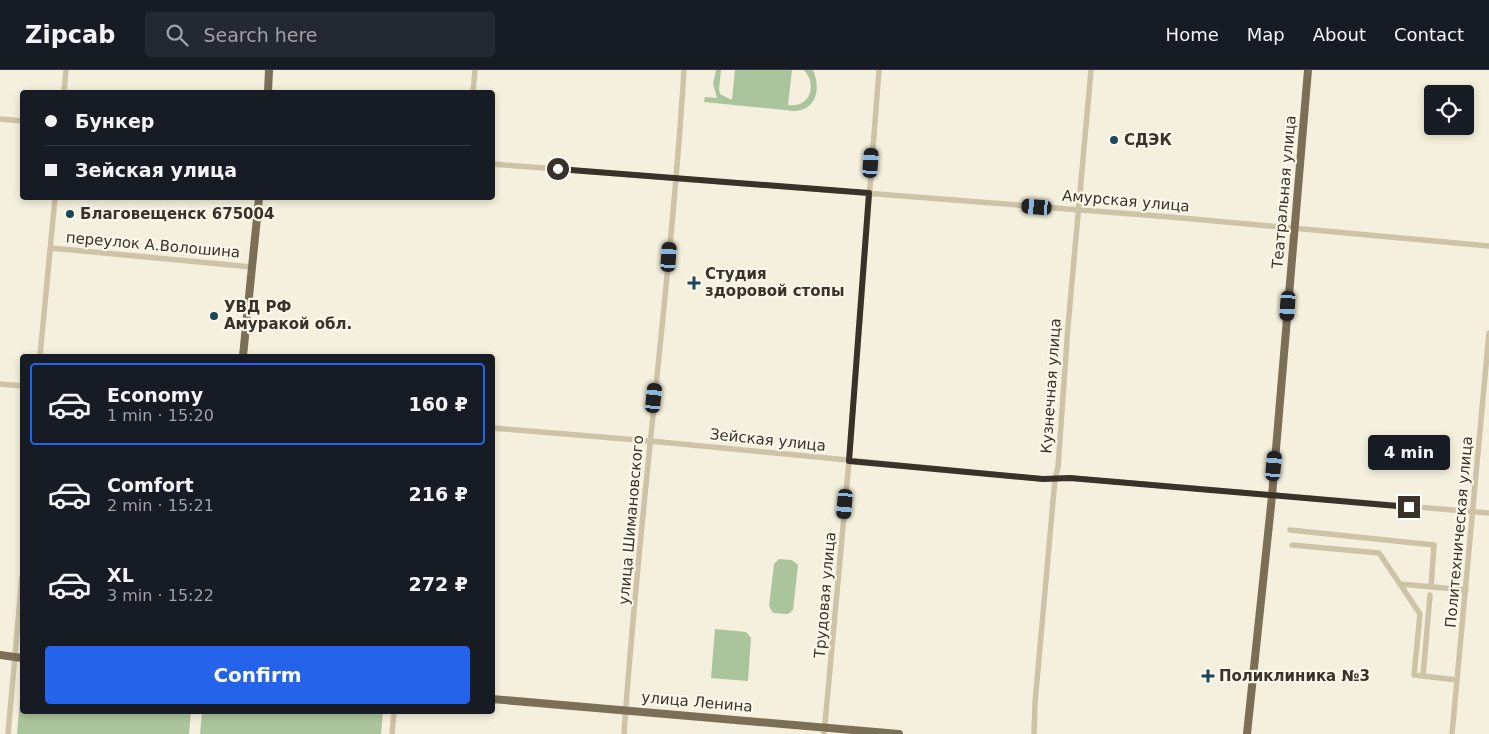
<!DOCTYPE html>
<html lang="en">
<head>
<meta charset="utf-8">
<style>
  :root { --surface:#171b24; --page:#242831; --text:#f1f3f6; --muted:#9ea1a6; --line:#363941; --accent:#2563eb }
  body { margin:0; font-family:"DejaVu Sans",sans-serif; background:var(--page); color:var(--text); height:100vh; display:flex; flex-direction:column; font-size:19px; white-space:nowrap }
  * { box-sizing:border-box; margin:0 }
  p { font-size:16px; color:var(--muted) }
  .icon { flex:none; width:28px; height:28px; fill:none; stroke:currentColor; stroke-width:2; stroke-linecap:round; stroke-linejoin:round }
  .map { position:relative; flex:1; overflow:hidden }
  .sheet { position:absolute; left:20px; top:284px; width:475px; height:360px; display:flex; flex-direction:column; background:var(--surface); border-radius:5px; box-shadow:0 2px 8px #0003 }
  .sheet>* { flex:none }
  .top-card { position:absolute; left:20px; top:20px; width:475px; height:110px; border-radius:5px; box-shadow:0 2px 8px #0003; display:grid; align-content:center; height:110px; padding:0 25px; background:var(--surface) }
  .buttons { position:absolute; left:1424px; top:15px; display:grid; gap:10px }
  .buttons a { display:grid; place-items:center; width:50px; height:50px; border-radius:5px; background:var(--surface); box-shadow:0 2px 8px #0003; font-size:25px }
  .end { position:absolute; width:22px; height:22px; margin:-11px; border:6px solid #393228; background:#fff; box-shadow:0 0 0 2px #fff }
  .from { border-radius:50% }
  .bubble { position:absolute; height:35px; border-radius:5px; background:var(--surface); box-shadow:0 2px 8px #0003; font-size:16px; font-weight:800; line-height:35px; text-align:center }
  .car { position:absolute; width:15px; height:30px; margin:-15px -8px; border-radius:6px; box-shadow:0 0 4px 1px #0007; background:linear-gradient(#222 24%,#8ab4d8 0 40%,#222 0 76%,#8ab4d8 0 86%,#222 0) }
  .top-card b { display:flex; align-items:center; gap:18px; height:48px; font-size:19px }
  .top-card b+b { border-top:1px solid var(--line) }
  .top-card i { width:12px; height:12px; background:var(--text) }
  ul { padding:9px 0 0; list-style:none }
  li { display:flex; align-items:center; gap:15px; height:82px; margin:0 10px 8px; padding:0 15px; border:2px solid transparent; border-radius:5px }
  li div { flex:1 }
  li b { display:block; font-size:19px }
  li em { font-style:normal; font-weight:800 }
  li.current { border-color:var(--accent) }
  li>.icon { width:45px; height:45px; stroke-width:1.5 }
  .primary-button { display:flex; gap:10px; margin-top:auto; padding:10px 25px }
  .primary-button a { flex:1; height:58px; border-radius:5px; background:var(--accent); color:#fff; font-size:20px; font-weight:800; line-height:58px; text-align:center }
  header { display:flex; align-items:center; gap:30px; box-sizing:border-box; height:70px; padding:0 25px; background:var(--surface); border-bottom:1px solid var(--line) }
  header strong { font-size:24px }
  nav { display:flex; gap:28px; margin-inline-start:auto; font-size:18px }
  .search { width:350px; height:45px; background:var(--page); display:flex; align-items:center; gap:12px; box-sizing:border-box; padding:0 18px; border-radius:5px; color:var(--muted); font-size:19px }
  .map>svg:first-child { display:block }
  .green { fill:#aac49b }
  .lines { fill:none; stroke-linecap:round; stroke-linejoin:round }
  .minor { stroke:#cdc3a7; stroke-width:5.5 }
  .major { stroke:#7c6f58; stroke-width:8 }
  .route { stroke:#393228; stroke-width:6 }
  .poi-dot { fill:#1b465d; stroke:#fbf8e9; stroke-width:2 }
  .labels { text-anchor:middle; stroke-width:4.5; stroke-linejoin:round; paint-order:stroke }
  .poi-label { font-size:15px; font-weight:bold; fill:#393228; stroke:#fbf8e9; text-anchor:start }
  .street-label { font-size:15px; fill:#393228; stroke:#fbf8e9 }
</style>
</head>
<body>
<header>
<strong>Zipcab</strong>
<div class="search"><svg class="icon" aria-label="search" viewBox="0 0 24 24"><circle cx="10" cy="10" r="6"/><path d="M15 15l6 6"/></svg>Search here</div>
<nav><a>Home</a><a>Map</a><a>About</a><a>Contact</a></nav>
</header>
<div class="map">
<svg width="1489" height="664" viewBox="0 0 1489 664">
  <rect width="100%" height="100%" fill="#f4f0dd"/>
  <path class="green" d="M716 0H721L719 19 720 24 732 30 735 0H792L788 35C811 38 817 14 804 0H813C821 18 817 40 794 41L704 32 705 27 717 28 713 14Z
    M779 489 792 490 798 495 793 540 788 544 773 543 769 536 774 494Z
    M715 559 746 562 751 568 748 611 711 608Z
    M22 606V641H191L189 664H17Z
    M202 641H383L381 664H200Z"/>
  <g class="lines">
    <path class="minor" d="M64 22 66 0
      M473 22 475 0
      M0 49 22 51
      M492 94 1171 147 1489 176
      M51 178 252 197
      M40 286 55 128
      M0 314 22 316
      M492 358 650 371 1043 409 1070 408 1489 443
      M1290 460 1434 475 1431 517
      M1292 475 1379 483 1400 514 1466 520
      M1400 514 1420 544 1414 605 1423 606
      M1430 525 1423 606 1457 610
      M8 664 22 506
      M392 664 394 641
      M624 664C639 442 670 222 684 0
      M824 664 849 391 879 0
      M1034 664 1035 633 1055 409 1058 397 1068 256 1091 0
      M1452 664 1489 263"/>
    <path class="major" d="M268 22 269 0
      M243 286 259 128
      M0 585 22 588
      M492 629 899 664
      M1247 664 1272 426 1308 0"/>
  </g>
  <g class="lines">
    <path class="route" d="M558 99 869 123 849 391 1043 409 1070 408 1409 437"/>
  </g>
  <g class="poi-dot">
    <circle cx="1114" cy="70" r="5"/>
    <circle cx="70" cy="144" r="5"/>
    <path d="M691.5 205.5h5v5h5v5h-5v5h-5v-5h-5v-5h5z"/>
    <circle cx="214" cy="246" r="5"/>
    <path d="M1205.5 598.5h5v5h5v5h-5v5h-5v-5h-5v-5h5z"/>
  </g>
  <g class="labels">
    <g class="poi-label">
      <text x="1124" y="75">СДЭК</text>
      <text x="80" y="149">Благовещенск 675004</text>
      <text x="705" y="209">Студия<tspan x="705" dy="17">здоровой стопы</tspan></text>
      <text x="224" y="242">УВД РФ<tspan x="224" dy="17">Амуракой обл.</tspan></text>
      <text x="1219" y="611">Поликлиника №3</text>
    </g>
    <g class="street-label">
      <text transform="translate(1284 122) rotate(-85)" y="5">Театральная улица</text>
      <text transform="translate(1126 131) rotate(5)" y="5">Амурская улица</text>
      <text transform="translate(153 175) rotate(5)" y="5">переулок А.Волошина</text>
      <text transform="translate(1051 316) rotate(-86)" y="5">Кузнечная улица</text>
      <text transform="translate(768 370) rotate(6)" y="5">Зейская улица</text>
      <text transform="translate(631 450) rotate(-85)" y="5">улица Шимановского</text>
      <text transform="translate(1459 462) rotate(-85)" y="5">Политехническая улица</text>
      <text transform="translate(825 525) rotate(-85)" y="5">Трудовая улица</text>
      <text transform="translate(697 632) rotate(5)" y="5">улица Ленина</text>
    </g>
  </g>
</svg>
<div class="buttons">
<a><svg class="icon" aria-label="locate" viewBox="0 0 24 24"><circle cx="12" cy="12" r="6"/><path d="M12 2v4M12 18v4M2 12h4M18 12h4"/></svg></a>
</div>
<i class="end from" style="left:558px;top:99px"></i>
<i class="end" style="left:1409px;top:437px"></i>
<div class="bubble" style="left:1368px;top:365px;width:82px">4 min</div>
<i class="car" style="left:871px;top:93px;rotate:4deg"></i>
<i class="car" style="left:1037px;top:137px;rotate:275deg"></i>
<i class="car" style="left:669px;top:187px;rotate:4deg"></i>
<i class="car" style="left:1288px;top:236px;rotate:184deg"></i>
<i class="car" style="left:654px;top:328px;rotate:6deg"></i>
<i class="car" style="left:1274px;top:396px;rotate:5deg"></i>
<i class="car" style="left:845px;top:434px;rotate:185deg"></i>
<div class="top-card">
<b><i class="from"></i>Бункер</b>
<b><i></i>Зейская улица</b>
</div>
<section class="sheet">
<ul>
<li class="current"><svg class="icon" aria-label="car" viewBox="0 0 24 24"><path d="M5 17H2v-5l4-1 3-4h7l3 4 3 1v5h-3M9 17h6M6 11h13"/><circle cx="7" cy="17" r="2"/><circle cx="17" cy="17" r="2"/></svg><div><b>Economy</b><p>1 min · 15:20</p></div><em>160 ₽</em></li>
<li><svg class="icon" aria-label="car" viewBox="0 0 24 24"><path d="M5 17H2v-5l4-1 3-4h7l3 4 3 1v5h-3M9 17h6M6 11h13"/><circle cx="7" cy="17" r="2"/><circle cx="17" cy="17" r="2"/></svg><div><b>Comfort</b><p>2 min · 15:21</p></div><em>216 ₽</em></li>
<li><svg class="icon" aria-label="car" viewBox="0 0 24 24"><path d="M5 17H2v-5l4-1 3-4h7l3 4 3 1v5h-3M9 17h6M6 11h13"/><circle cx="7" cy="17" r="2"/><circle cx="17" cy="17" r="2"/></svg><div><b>XL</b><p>3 min · 15:22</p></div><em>272 ₽</em></li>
</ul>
<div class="primary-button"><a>Confirm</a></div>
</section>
</div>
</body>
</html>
